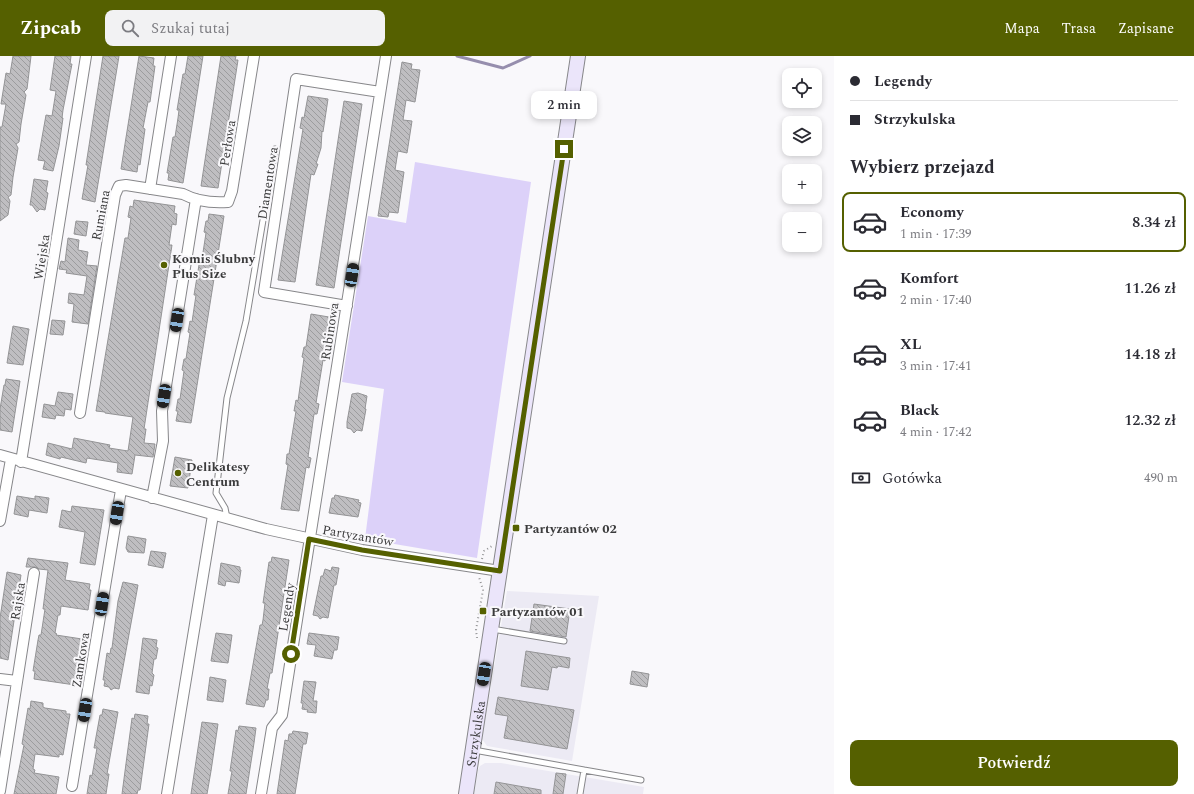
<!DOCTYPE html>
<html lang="pl">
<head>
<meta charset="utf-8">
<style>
  :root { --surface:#fff; --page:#f2f2f3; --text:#2b2b33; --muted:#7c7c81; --line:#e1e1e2; --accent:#556000 }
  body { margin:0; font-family:Spectral,serif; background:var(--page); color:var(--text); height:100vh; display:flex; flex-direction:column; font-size:15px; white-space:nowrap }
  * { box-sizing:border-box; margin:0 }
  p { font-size:13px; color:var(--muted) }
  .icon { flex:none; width:22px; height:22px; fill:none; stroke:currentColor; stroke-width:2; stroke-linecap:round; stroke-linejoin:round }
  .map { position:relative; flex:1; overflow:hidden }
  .drawer { display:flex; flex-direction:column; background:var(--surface); width:360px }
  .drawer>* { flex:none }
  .top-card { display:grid; align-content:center; height:88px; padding:0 16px; background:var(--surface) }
  .tools { position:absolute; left:782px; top:12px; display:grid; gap:8px }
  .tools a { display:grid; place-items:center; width:40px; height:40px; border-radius:8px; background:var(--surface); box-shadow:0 2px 6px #0003; font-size:20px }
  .end { position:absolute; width:18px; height:18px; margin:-9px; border:5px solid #556000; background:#fff; box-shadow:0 0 0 2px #fff }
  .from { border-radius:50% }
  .bubble { position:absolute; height:28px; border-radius:8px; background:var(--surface); box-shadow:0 2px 6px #0003; font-size:13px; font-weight:600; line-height:28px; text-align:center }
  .car { position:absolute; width:12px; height:24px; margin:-12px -6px; border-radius:5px; box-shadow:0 0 3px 1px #0007; background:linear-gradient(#222 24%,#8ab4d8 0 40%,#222 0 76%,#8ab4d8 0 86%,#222 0) }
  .top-card b { display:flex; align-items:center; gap:14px; height:38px; font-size:15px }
  .top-card b+b { border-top:1px solid var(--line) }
  .top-card i { width:10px; height:10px; background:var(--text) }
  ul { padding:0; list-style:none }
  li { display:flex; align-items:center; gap:12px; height:60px; margin:0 8px 6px; padding:0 8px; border:2px solid transparent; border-radius:8px }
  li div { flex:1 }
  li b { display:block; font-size:15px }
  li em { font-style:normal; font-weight:600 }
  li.on { border-color:var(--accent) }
  li>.icon { width:36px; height:36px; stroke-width:1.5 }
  h2 { padding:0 16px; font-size:18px; line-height:48px }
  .pay { display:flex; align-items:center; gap:10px; height:44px; padding:0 16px; font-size:15px }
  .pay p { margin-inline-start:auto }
  .action { display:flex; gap:8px; margin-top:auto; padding:8px 16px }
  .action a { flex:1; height:46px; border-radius:8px; background:var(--accent); color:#fff; font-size:16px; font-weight:600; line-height:46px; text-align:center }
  header { display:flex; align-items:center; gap:24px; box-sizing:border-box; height:56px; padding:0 20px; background:var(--accent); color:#fff }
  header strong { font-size:19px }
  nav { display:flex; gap:22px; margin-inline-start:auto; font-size:14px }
  .search { width:280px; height:36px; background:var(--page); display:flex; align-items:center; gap:10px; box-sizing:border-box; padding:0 14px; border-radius:8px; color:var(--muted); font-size:15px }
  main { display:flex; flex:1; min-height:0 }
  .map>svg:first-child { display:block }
  .built { fill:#eceaf4 }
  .grass { fill:#dcd1f9 }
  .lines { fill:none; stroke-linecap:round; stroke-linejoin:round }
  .stream { stroke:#968ead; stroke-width:3 }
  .building { fill:url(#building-back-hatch); stroke:#949496 }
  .lane-casing { stroke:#87878a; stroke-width:7 }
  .street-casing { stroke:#87878a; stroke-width:12 }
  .secondary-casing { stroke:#87878a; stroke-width:16 }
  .path { stroke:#939395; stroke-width:2; stroke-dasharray:1 3; stroke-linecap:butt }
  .lane { stroke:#fff; stroke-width:5 }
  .street { stroke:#fff; stroke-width:10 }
  .secondary { stroke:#ebe5fa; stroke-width:14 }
  .route { stroke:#556000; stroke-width:5 }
  .poi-dot { fill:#556000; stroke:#f9f8fb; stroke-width:1.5 }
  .labels { text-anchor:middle; stroke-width:4; stroke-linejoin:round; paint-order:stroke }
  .street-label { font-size:13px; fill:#3b3b3c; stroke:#f9f8fb }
  .poi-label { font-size:13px; font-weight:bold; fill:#3b3b3c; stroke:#f9f8fb; text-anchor:start }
</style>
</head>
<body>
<header>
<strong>Zipcab</strong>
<div class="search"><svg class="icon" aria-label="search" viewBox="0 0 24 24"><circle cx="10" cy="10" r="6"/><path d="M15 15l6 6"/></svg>Szukaj tutaj</div>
<nav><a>Mapa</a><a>Trasa</a><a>Zapisane</a></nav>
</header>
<main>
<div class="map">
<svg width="834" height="738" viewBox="0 0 834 738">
  <defs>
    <pattern id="building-back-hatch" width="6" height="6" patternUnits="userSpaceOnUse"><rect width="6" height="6" fill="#bfbec1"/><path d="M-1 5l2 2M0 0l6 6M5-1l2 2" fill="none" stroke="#9c9c9e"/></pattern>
  </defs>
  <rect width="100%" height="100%" fill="#f9f8fb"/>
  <path class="built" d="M507 535 599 540 572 705 487 690 482 683Z
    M485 707H501L644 731 643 738H474L478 714 480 710Z"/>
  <path class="grass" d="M415 106 531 126 477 502 365 483 384 333 342 326 368 160 406 167Z"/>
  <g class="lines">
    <path class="stream" d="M457 0 503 12 530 0"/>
  </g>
  <path class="building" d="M13 0H31L27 33 24 36 26 39 21 68 19 86 16 88 18 92 13 121 11 139 8 141 10 145 8 159 0 165V71H2L6 48H1L6 17 10 18Z
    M55 0H71L70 8H72L63 54 62 62H63L59 90 53 115 43 113 45 105 38 104 46 59 52 60 56 35 50 34Z
    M103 0H119L95 146 82 143 88 109H86Z
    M139 0 154 2 153 10H155L150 46H148L143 72 145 73 140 109 138 108 137 116 121 113Z
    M188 0H203L183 127 168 124 169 117H167L173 81H175L178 62 179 54H177L183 18H185Z
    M221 0H236L235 4H238L218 132 201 130Z
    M402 6 412 8 411 13 420 14 415 46 406 44 403 64 412 65 407 97 398 95 395 114 404 116 398 157 389 156 388 161 378 160Z
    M308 40 328 43 323 76 322 75 321 92 316 108H318L314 119 311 118 295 226 278 224 303 73 300 72 302 61 304 62Z
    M344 45 362 48 334 232 316 229Z
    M34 123 48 125 46 136 48 137 45 154 40 153 37 156 32 149H30Z
    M134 144 175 150 174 157 177 158 176 169 172 168 169 189H172L144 373H146L144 387 155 388 153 401 135 399 132 418 117 416 118 407 87 402 86 407 61 401 60 403 46 399 48 387 72 393 74 382 110 389 109 392 128 395 133 361 105 357V356L96 355 125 182H128L131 162 128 161 130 150 133 151Z
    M209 158 224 160 191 367 176 365 178 355H176L178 343H180L184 315 182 314 184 303H186L187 296 190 277 188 276 190 265 192 266 196 239H194L200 203H202L206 177 204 176 206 165H208Z
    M76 165 88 166 86 180 74 178Z
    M68 182 79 184 78 194 88 196 86 209 97 210 88 268 72 266 74 248 68 247 69 237 84 239 87 220 66 217 67 214 59 213 61 205 65 206Z
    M311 258 329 261 324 294H327L325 305 323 304 316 347 319 348 317 358H314L308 401 311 402 309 412 306 411 299 455 281 453 288 409 286 408 287 398H289L296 355H294L296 344 298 345 304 302 302 301 304 291H306Z
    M52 264 65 265 63 279 50 278Z
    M13 270 29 273 23 309 7 307Z
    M6 323 20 325 12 376 0 374V353L4 329H5Z
    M58 336 73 338 71 354 65 353 64 360 56 359 55 363 42 361 44 348 55 350Z
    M358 337 367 340 365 353H366L362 375 357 374 354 377 351 373 347 372V366L352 338Z
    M175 401 192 404 188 432 170 430Z
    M335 439 359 444 358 446 361 447 358 461 329 457 332 442H334Z
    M17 440 35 443V440L49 442 47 457 29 454 28 461 14 458Z
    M72 450 104 454 95 509 80 507 85 476 59 471 62 454 71 456Z
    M128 480 146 483 144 497 128 496 126 492Z
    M151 495 166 497 163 512 148 509Z
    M272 501 289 504 272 617H270L267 633H269L268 644H266L264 651 246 648 260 569H262L263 564 265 547H263L269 506H271Z
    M28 502 68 507 65 524 90 528 89 534H91L88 554 61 550 60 559H58L55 577 57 578 56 579 82 583 75 629 34 623 35 615H33L38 584 39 579H41L45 553H43L48 514 39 513 35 511H26Z
    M221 507 240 511V514H241L239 527 226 525 225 530 218 528Z
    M332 511 339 512 336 529H334L328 562 323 561 320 563 318 560 313 559 321 520H323L325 513 331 515Z
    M7 516 21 519 8 604 0 602V562Z
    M123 526 138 529 119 633 114 632 111 634 109 631 104 630 105 624H103L107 597 110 598 111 592H112L118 545Z
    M534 548 570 553 566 581 530 575Z
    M216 577 232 579 228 607 211 605Z
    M309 577 339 581 337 594H334L332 603 314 600 316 589 307 588Z
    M143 582 157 584 156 591 158 592 156 603H154L152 617 154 619 152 630 150 629 149 638 136 636Z
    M526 595 570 602 569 612 558 610 557 612 552 611 548 634 521 630Z
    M632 615 649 618 647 631 630 628Z
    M210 621 226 624 223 646 207 644Z
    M304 625 316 626 313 645H317L316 657 307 656 308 654 302 653 303 647H301Z
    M498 641 574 654 567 693 504 682 508 660 495 658Z
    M31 645 43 647V651L45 652 66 655V658H70L63 699 59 698V701L35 698 33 713 35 714 34 717 59 721 56 738H14L24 689 22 688 28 652 30 653Z
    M103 653 118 656 107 718H109L106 738H87L90 719 92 720 97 692H94L100 659H102Z
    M135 658 148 660 147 668H149L140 734H138L137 738H122L132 662 134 663Z
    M202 666 218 668 211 715 207 738H191Z
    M239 670 256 672 254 687 246 738H228L232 715H230L236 674 238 675Z
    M293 675 308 677 306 688H303L295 738H277L285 684 288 685 289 678H292Z
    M556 717 566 718 563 738H553Z
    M496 726 541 734V738H494Z"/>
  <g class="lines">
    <g class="lane-casing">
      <path id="lane" d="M227 462 225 452 216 437 227 342 246 265 275 93
        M492 573 564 585
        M474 694 584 714 580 738
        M584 714 641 724"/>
    </g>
    <g class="street-casing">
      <path id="street" d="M150 133 171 0
        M347 250 264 236 296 23 380 36
        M80 357 115 139 119 130 126 129 183 138C196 145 214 147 228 146L232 135 254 0
        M0 399 266 473 362 494 500 515
        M21 406 86 0
        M152 442 163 385 162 355 196 143
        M0 465 11 403
        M0 623 17 625
        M72 730 121 434
        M0 735 34 517
        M167 738 213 459
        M261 738 272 672 282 659 386 0"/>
    </g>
    <g class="secondary-casing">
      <g id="secondary">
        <path id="s1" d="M466 738 578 0"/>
      </g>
    </g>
    <path class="path" d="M482 503 484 495 492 490
      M477 582 476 574 483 534 479 521"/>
    <use href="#lane" class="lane"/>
    <use href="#street" class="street"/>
    <use href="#secondary" class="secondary"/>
  </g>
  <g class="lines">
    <path class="route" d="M291 598 309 483 362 494 500 515 564 93"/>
  </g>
  <g class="poi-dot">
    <circle cx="164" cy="209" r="4"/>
    <circle cx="178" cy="417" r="4"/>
    <rect x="512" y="468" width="8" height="8" rx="2"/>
    <rect x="479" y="551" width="8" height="8" rx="2"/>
  </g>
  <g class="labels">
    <g class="street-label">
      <text transform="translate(227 87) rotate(-81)" y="5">Perłowa</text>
      <text transform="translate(267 127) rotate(-81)" y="5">Diamentowa</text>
      <text transform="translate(100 159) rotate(-79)" y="5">Rumiana</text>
      <text transform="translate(41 201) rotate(-81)" y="5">Wiejska</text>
      <text transform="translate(329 275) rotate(-81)" y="5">Rubinowa</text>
      <text transform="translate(358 479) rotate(10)" y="5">Partyzantów</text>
      <text transform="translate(17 545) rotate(-81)" y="5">Rajska</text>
      <text transform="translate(286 551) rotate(-81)" y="5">Legendy</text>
      <text transform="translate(80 604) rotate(-81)" y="5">Zamkowa</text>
      <text dy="5" stroke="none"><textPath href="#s1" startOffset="61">Strzykulska</textPath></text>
    </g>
    <g class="poi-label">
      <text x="172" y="207">Komis Ślubny<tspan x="172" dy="15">Plus Size</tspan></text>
      <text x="186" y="415">Delikatesy<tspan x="186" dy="15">Centrum</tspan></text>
      <text x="524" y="477">Partyzantów 02</text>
      <text x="491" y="560">Partyzantów 01</text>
    </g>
  </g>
</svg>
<div class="tools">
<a><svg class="icon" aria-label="locate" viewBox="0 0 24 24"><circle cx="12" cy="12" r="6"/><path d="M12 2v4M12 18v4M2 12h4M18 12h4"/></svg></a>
<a><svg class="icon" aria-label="layers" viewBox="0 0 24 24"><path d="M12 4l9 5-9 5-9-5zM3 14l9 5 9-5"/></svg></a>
<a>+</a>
<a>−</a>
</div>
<i class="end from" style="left:291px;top:598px"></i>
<i class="end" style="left:564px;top:93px"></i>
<div class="bubble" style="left:531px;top:35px;width:66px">2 min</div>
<i class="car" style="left:352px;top:219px;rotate:9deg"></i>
<i class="car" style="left:177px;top:264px;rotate:189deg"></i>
<i class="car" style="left:164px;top:340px;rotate:189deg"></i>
<i class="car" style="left:117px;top:457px;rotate:189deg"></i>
<i class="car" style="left:102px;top:548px;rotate:9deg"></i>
<i class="car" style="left:484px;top:618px;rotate:189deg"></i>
<i class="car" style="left:85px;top:654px;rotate:189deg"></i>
</div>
<section class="drawer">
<div class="top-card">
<b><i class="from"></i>Legendy</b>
<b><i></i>Strzykulska</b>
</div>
<h2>Wybierz przejazd</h2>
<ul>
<li class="on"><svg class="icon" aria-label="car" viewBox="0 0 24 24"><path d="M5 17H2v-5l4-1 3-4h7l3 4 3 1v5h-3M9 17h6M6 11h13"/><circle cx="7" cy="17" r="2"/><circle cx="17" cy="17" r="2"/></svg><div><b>Economy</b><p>1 min · 17:39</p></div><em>8.34 zł</em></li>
<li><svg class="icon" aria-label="car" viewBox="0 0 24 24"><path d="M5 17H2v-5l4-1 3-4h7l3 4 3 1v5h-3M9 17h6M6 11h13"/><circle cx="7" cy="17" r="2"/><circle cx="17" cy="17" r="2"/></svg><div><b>Komfort</b><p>2 min · 17:40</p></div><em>11.26 zł</em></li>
<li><svg class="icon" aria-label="car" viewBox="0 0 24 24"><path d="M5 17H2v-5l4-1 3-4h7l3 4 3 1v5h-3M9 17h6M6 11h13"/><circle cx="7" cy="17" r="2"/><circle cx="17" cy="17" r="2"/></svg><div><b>XL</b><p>3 min · 17:41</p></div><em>14.18 zł</em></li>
<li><svg class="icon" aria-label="car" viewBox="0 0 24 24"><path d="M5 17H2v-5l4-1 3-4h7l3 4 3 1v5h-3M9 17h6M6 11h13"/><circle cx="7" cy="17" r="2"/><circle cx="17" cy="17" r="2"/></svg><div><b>Black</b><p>4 min · 17:42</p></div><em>12.32 zł</em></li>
</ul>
<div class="pay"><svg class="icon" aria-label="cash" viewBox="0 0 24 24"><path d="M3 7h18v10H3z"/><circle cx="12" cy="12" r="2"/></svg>Gotówka<p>490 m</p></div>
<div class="action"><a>Potwierdź</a></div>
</section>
</main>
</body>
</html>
